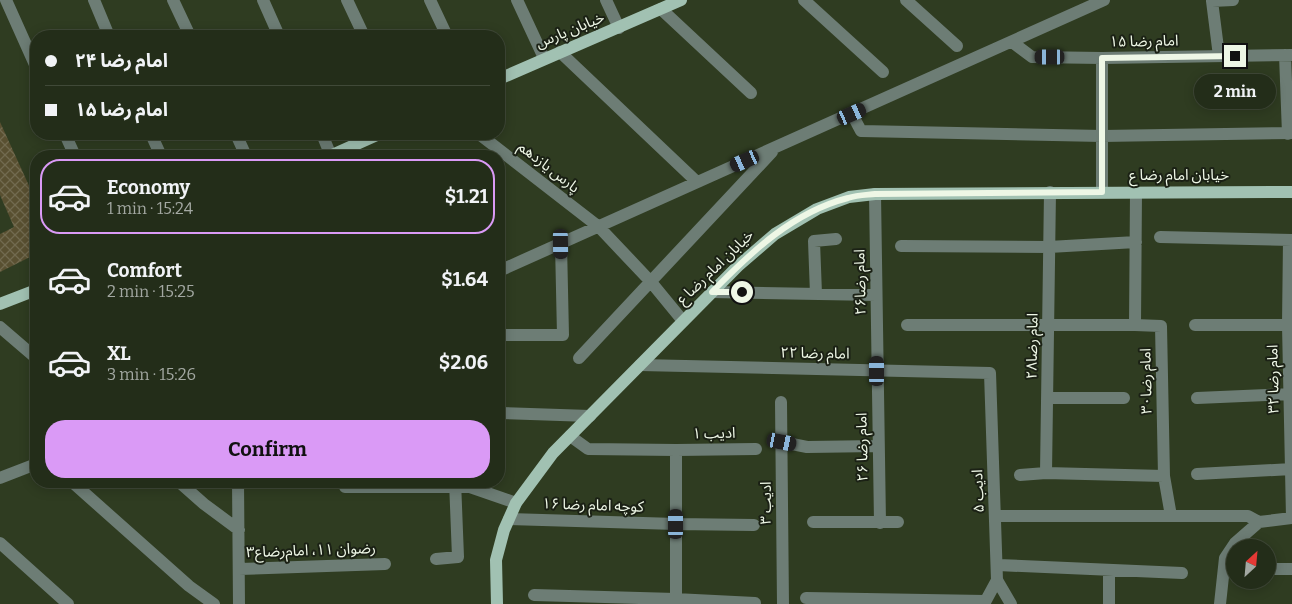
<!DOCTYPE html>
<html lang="en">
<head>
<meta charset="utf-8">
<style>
  :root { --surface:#232d19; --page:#2b3522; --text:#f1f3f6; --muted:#a3a8a2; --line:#404938; --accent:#da9af6 }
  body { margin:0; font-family:Bitter,"Noto Sans Arabic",serif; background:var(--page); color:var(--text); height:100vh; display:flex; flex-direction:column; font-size:19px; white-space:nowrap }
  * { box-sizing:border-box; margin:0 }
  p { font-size:16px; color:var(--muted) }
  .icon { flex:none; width:28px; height:28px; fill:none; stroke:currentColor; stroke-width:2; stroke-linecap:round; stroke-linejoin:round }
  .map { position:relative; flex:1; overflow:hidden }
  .sheet { position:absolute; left:30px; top:150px; width:475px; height:338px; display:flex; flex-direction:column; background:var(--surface); border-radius:20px; box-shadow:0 2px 12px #0003,0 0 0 1px var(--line) }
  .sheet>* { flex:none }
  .banner { position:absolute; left:30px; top:30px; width:475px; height:110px; border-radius:20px; box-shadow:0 2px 12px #0003,0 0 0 1px var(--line); display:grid; align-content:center; height:110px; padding:0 15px; background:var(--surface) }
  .needle { width:32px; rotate:26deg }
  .controls { position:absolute; left:1226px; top:539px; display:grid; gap:10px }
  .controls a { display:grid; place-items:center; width:50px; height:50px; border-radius:50%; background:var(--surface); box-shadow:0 2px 12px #0003,0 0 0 1px var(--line); font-size:25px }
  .end { position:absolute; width:22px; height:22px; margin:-11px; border:6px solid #eef7e6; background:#111; box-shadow:0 0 0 2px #111 }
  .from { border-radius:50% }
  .bubble { position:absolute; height:35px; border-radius:18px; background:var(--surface); box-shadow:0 2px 12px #0003,0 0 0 1px var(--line); font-size:16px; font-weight:700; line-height:35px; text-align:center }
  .car { position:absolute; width:15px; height:30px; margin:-15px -8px; border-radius:6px; box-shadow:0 0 4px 1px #0007; background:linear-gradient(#222 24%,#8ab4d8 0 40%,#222 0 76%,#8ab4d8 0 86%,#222 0) }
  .banner b { display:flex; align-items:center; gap:18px; height:48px; font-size:19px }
  .banner b+b { border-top:1px solid var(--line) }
  .banner i { width:12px; height:12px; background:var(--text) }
  ul { padding:9px 0 0; list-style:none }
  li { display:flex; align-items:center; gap:15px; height:75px; margin:0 10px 8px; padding:0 5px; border:2px solid transparent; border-radius:20px }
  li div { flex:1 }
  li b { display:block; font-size:19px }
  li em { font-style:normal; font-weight:700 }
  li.active { border-color:var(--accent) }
  li>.icon { width:45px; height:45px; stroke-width:1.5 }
  .action { display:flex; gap:10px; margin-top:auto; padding:10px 15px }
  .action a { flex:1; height:58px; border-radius:20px; background:var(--accent); color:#111; font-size:20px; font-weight:700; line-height:58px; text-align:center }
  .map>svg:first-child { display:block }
  .building { fill:url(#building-cross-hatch) }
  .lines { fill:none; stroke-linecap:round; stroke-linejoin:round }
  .minor { stroke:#6d7d75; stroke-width:12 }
  .major { stroke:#a1c1b2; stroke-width:12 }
  .route { stroke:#eef7e6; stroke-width:6 }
  .labels { text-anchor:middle; stroke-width:4; stroke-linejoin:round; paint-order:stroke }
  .street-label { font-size:15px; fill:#eef7e6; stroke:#1b2115 }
</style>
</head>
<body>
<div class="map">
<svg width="1292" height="604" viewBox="0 0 1292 604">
  <defs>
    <pattern id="building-cross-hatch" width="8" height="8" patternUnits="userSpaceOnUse" patternTransform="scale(1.25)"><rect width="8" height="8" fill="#595031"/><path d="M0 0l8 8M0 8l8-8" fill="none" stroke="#716a4f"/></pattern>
  </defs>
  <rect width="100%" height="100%" fill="#2f3c21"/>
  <path class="building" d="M0 122 36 201V254L0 272V234L14 227 0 195Z"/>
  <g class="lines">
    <path class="minor" d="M6 0 36 67
      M94 0 109 36
      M173 0 190 36
      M263 0 279 36
      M347 0 364 36
      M430 0 447 36
      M517 0 544 58
      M606 0 619 28
      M804 0 883 72
      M906 0 957 46
      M661 9 751 93
      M1012 42 1032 57 1102 58
      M560 52 697 182
      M1285 55 1288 134
      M1219 56 1212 1 1233 0
      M852 114 861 131 1102 136 1292 133
      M65 134 75 156
      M151 134 161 156
      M236 134 246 156
      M322 134 331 156
      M479 134 599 227 651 282 683 321
      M1102 192V58L1292 55
      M875 194 880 523
      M1160 237 1292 240
      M1289 240 1288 325 1292 518
      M901 246 1049 247 1136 242
      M499 271 1104 0
      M712 292 876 295
      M816 294 814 241 836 239
      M907 325H1135
      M1195 325H1292
      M0 327 36 358
      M499 335H563L561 244
      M579 358 772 152
      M640 365 990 373 997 580 984 604
      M1047 398H1124
      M1197 398 1292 394
      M781 402 783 604
      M499 413 590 416
      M570 436 588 449 676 450
      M782 442 807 447 878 446
      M1046 473 1164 476 1161 326 1135 325 1136 192
      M1197 474 1292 469
      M1020 475 1046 473 1050 192
      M1164 476 1171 516
      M0 478 36 464
      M71 481 189 586 214 604
      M178 481 204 504 239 530
      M238 481 239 604
      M247 481 301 482
      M345 487H470L516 503
      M995 516H1248L1259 522
      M509 519 676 524 754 525
      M813 522H898
      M0 543 68 604
      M436 559 458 557 455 481
      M998 565 1182 573
      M239 569 385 564
      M1268 569H1292
      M997 580 1011 604
      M534 595 675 599 755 603
      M806 598 985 601
      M676 604V450L756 449
      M1109 604V570
      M1220 604 1225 558 1235 543 1259 522 1292 518"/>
    <path class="major" d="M499 79 681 0
      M330 156 379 134
      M0 304 36 290
      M497 604 496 560 504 530 516 503 553 453 738 266 775 234 817 209 849 197 875 194 1292 192"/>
  </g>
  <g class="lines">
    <path class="route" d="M742 292H712C751 252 793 212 848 198 857 195 866 195 875 194L1102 192V58L1235 56"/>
  </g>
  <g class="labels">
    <g class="street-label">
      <text transform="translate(570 30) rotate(-22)" y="5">خیابان پارس</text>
      <text transform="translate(1144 41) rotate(-1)" y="5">۱۵ امام رضا</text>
      <text transform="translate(549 167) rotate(38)" y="5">پارس‌‌ یازدهم</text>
      <text x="1179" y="180">خیابان امام رضا ع</text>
      <text transform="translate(715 267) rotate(-44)" y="5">خیابان امام رضا ع</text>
      <text transform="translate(860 282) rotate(-91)" y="5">امام رضا۲۶</text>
      <text transform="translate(1032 346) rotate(-89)" y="5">امام رضا۲۸</text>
      <text transform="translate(815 353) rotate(1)" y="5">امام رضا ۲۲</text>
      <text transform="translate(1273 379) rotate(-91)" y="5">امام رضا ۳۲</text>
      <text transform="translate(1146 381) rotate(-91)" y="5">امام رضا۳۰</text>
      <text transform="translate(714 433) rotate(-1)" y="5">ادیب ۱</text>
      <text transform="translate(862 447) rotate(-91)" y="5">امام رضا ۲۶</text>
      <text transform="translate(978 491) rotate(-92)" y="5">ادیب ۵</text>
      <text transform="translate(766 503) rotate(-90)" y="5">ادیب ۳</text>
      <text transform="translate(593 505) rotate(2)" y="5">کوچه امام رضا ۱۶</text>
      <text transform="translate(311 550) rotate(-2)" y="5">رضوان ۱۱، امام‌رضا‌ع‌۳</text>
    </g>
  </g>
</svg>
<div class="controls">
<a><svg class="needle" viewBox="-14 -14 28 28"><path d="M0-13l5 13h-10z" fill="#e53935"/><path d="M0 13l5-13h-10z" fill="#a3a8a2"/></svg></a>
</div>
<i class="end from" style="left:742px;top:292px"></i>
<i class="end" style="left:1235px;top:56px"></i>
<div class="bubble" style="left:1194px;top:74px;width:82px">2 min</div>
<i class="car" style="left:1050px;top:57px;rotate:270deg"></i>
<i class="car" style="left:852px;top:114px;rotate:66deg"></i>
<i class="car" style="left:745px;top:161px;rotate:246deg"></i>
<i class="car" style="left:561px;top:244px;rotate:179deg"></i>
<i class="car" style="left:877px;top:371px;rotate:0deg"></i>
<i class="car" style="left:782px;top:442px;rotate:101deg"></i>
<i class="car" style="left:676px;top:524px;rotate:0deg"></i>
<div class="banner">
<b><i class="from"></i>امام رضا ۲۴</b>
<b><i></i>۱۵ امام رضا</b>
</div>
<section class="sheet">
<ul>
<li class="active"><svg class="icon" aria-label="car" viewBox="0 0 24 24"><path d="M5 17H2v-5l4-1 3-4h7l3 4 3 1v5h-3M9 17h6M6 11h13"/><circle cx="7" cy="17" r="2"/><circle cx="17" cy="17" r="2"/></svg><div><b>Economy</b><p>1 min · 15:24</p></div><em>$1.21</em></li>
<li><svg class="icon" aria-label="car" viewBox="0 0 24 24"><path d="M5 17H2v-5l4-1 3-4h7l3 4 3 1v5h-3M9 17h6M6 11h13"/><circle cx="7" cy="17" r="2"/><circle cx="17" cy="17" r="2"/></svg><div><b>Comfort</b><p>2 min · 15:25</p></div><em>$1.64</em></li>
<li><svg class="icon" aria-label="car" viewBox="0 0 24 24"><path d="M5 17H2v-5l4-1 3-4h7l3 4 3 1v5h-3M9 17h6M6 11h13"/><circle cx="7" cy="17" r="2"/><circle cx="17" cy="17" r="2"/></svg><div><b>XL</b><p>3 min · 15:26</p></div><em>$2.06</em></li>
</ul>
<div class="action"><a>Confirm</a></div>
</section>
</div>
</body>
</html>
